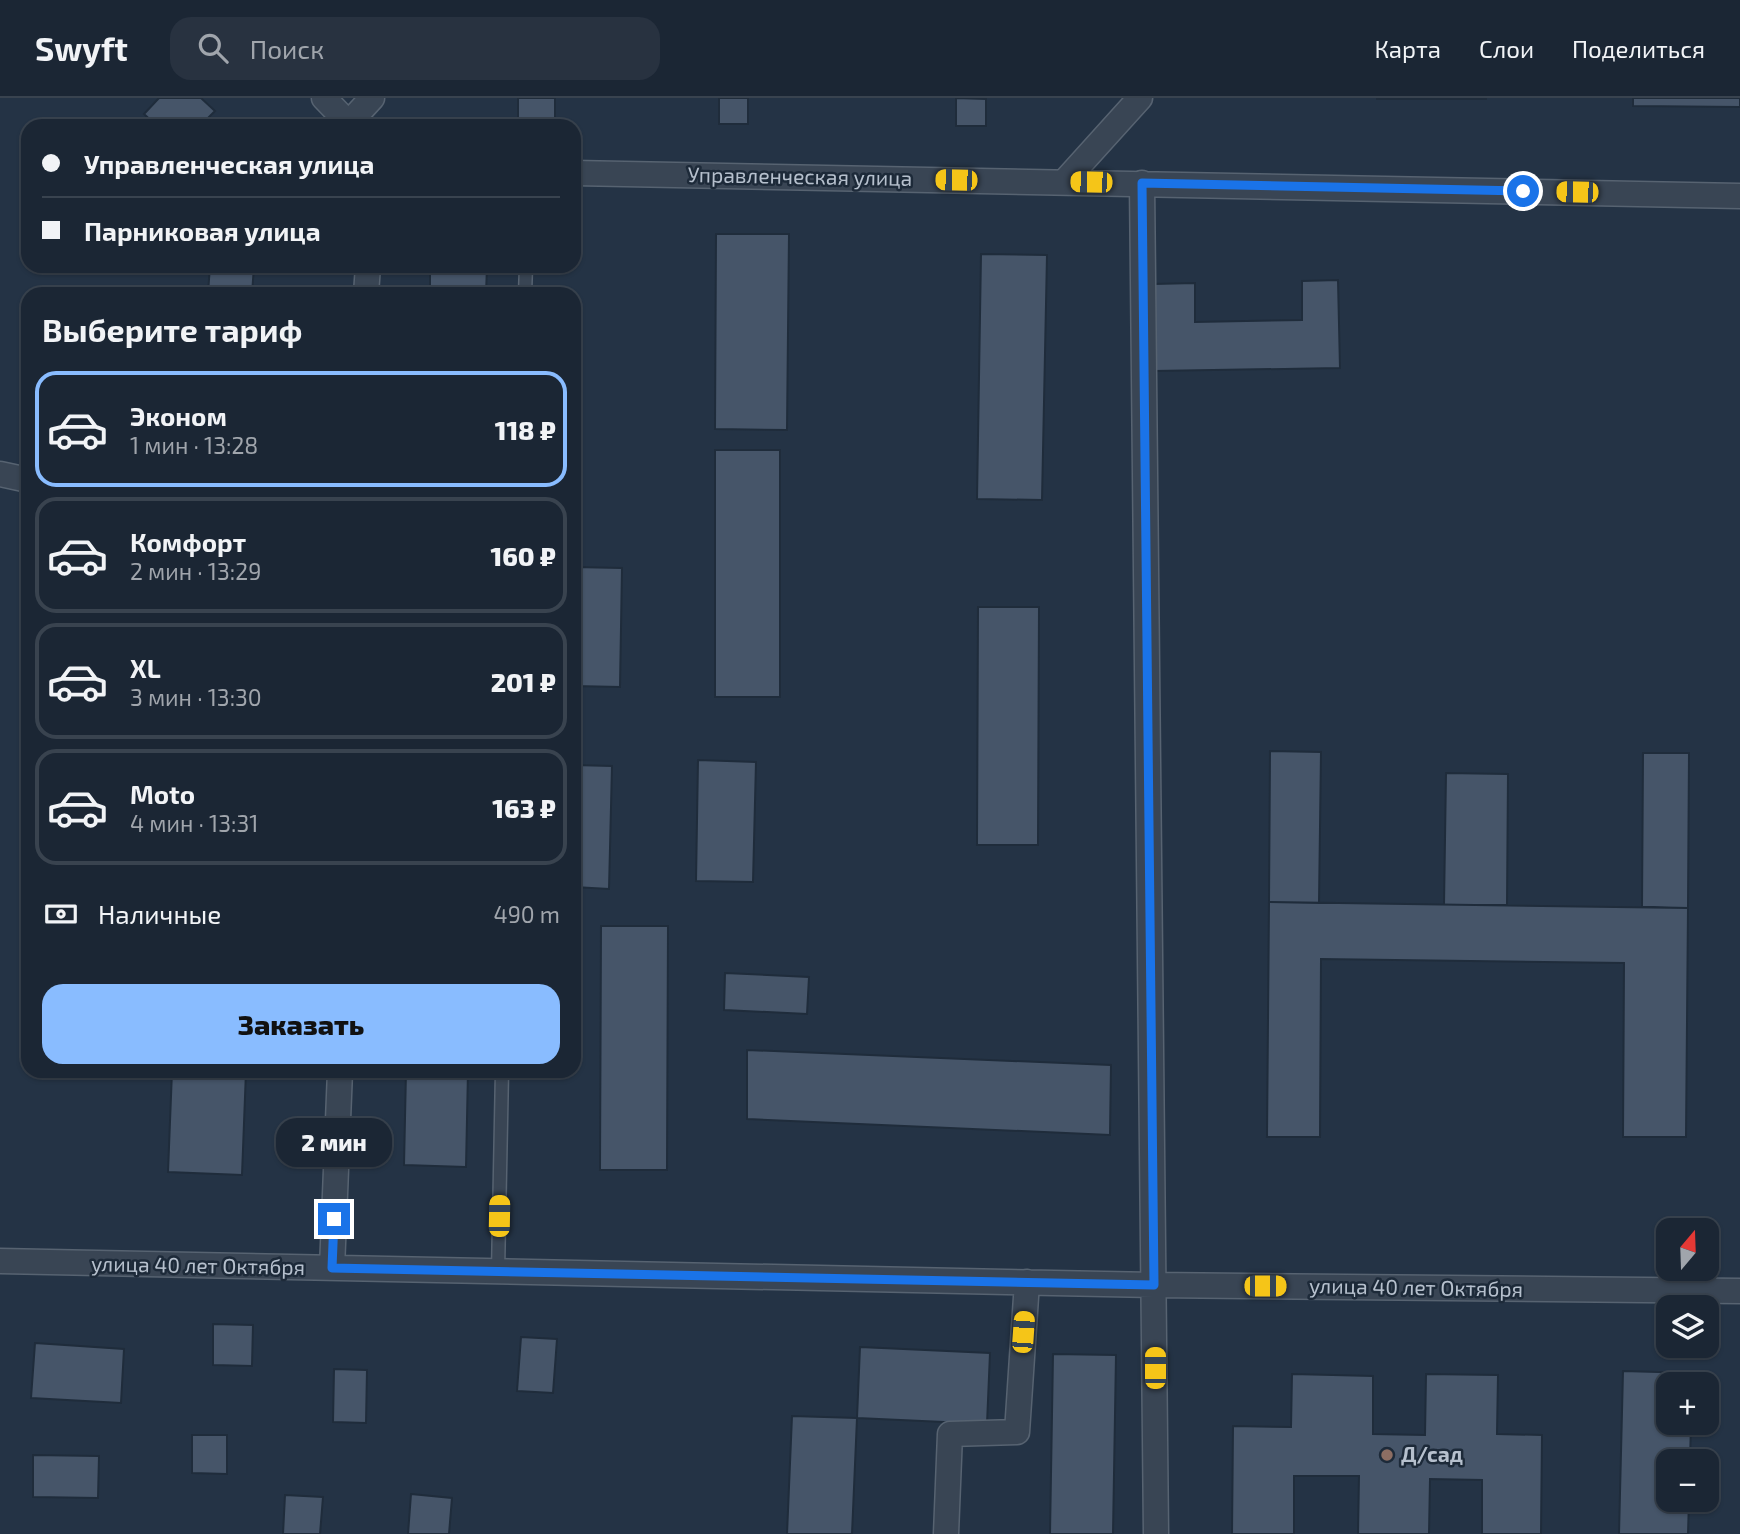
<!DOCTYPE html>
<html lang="ru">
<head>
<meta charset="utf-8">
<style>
  :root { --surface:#1b2634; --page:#283240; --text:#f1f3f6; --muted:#a0a5ac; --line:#39434f; --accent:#89bcff }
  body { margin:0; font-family:"Exo 2",sans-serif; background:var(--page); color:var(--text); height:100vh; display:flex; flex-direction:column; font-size:26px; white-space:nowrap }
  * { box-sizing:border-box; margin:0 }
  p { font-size:23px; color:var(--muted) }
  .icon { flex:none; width:38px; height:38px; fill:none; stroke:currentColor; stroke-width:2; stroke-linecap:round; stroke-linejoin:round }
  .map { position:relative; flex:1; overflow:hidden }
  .details { position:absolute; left:21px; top:189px; width:560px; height:791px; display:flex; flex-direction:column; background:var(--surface); border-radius:21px; box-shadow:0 2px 5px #0004,0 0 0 2px var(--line) }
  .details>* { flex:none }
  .top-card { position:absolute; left:21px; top:21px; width:560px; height:154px; border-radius:21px; box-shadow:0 2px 5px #0004,0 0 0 2px var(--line); display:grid; align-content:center; height:154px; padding:0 21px; background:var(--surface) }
  .needle { width:46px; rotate:19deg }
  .buttons { position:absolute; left:1656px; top:1120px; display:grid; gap:14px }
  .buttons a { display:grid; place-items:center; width:63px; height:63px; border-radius:14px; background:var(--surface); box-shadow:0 2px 5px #0004,0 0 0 2px var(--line); font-size:35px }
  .end { position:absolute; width:32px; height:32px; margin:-16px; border:9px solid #1a73e8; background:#fff; box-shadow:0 0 0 4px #fff }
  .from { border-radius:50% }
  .bubble { position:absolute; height:49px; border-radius:21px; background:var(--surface); box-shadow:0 2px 5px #0004,0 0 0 2px var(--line); font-size:23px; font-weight:800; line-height:49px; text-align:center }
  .car { position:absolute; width:21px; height:42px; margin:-21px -10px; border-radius:9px; box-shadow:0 0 5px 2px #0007; background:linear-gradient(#f5c518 24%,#345 0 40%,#f5c518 0 76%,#345 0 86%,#f5c518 0) }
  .top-card b { display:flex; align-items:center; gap:24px; height:66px; font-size:26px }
  .top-card b+b { border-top:2px solid var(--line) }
  .top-card i { width:18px; height:18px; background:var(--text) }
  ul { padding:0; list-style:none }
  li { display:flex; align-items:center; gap:21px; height:116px; margin:0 14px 10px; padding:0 7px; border:4px solid var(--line); border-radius:21px }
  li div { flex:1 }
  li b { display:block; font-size:26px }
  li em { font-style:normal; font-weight:800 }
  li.current { border-color:var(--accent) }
  li>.icon { width:63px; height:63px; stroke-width:1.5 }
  h2 { padding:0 21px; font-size:32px; line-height:84px }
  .pay { display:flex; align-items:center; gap:18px; height:77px; padding:0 21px; font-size:26px }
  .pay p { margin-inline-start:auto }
  .button { display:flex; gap:14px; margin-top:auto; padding:14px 21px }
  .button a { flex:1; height:80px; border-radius:21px; background:var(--accent); color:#111; font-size:28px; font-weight:800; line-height:80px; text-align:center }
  header { display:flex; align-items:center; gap:42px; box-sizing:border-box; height:98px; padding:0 35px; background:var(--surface); border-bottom:2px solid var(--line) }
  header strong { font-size:33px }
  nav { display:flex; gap:38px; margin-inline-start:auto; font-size:24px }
  .search { width:490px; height:63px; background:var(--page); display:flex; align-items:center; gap:18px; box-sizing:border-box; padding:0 24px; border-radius:21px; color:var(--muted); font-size:26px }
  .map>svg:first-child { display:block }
  .building { fill:#465569; stroke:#1f2c3b; stroke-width:2 }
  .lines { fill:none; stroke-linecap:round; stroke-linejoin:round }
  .service-casing { stroke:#576371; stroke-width:15 }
  .minor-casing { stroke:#576371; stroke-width:27 }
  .service { stroke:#394554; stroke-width:12 }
  .minor { stroke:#394554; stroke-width:24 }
  .route { stroke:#1a73e8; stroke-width:9 }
  .education-dot { fill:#8d6e63; stroke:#1d2a39; stroke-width:2.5 }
  .labels { text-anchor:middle; stroke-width:5; stroke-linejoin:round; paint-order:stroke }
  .street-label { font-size:21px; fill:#b6c0cd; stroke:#1d2a39 }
  .poi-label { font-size:21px; font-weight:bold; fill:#b6c0cd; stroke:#1d2a39; text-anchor:start }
</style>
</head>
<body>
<header>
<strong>Swyft</strong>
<div class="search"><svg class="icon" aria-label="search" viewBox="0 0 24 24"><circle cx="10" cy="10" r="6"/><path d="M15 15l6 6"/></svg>Поиск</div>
<nav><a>Карта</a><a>Слои</a><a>Поделиться</a></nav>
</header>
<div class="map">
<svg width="1740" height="1436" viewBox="0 0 1740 1436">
  <rect width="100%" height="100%" fill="#243345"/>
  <path class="building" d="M159 0H201L215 13 200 28H157L144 16Z
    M518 0H555V20H518Z
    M719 0H748V26H719Z
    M956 0 986 1V28H956Z
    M1377 0H1486V1H1377Z
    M1633 0H1740V9L1633 8Z
    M716 136H789L787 332 715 331Z
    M981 156 1047 157 1042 402 977 401Z
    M210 168H254L252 196 208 195Z
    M430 168H487L486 196H430Z
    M1338 182 1340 270 1154 273 1153 186 1195 185V224L1302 222V183Z
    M715 352H780V599H715Z
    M574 469 622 470 620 589 574 588Z
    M978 509H1039L1038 747H977Z
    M1270 653 1321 654 1319 805 1269 804Z
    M1643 655H1689L1688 810 1642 809Z
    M698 662 756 664 753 784 696 783Z
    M574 667 612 668 609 791 574 789Z
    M1446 675 1508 676 1507 807H1444Z
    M1269 804 1688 810 1686 1039H1623L1624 865 1321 861 1320 1039H1267Z
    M601 828H668L667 1072H600Z
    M725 875 809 879 807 916 724 912Z
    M747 952 1111 967 1110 1037 747 1021Z
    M172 973H246L242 1077 168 1074Z
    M406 973H468L466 1069 404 1067Z
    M213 1226 253 1227 252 1268 213 1267Z
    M521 1239 557 1241 553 1295 517 1293Z
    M35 1245 124 1251 121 1305 31 1300Z
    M860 1249 990 1255 987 1326 857 1320Z
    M1053 1256 1116 1257 1113 1436H1050Z
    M334 1271 367 1272 366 1325 333 1324Z
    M1623 1273 1693 1275V1286H1668V1325H1691L1690 1363H1668V1402H1689L1688 1436H1619Z
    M1292 1276 1373 1278V1336L1425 1337 1426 1276 1498 1277 1497 1336 1542 1337 1541 1436H1482V1382L1430 1381 1429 1436H1358L1359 1378H1294V1436H1232L1233 1328 1291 1329Z
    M792 1318 857 1320 852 1436H787Z
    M192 1337H227V1376L192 1375Z
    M33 1357 99 1358 98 1400 33 1399Z
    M411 1396 452 1400 449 1436H408Z
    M285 1397 323 1399 320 1436H283Z"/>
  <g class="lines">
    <g class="service-casing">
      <path id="service" d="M525 196 526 168
        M498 1174 502 973"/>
    </g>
    <g class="minor-casing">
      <path id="minor" d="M324 0 351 28
        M349 25 372 0
        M574 75 1740 98
        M1065 83 1140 0
        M1142 85 1156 1436
        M366 196 368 168
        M0 376 28 382
        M0 1163 1154 1187 1740 1193
        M332 1170 340 973
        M946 1436 950 1336 1017 1334 1027 1184"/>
    </g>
    <use href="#service" class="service"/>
    <use href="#minor" class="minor"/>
  </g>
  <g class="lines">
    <path class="route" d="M334 1121 332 1170 1154 1187 1142 85 1523 93"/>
  </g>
  <circle class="education-dot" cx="1387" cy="1357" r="7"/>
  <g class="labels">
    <g class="street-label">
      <text transform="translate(800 79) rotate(1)" y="7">Управленческая улица</text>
      <text transform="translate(198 1168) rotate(1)" y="7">улица 40 лет Октября</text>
      <text transform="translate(1416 1190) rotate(1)" y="7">улица 40 лет Октября</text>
    </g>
    <g class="poi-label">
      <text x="1401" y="1364">Д/сад</text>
    </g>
  </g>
</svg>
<div class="buttons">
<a><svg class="needle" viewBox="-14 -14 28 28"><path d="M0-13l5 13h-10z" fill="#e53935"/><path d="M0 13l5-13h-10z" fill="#a0a5ac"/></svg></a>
<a><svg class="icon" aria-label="layers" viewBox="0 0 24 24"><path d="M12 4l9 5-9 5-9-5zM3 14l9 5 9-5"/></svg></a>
<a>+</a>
<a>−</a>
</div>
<i class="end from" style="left:1523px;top:93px"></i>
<i class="end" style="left:334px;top:1121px"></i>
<div class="bubble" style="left:276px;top:1020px;width:116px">2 мин</div>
<i class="car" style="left:956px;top:82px;rotate:271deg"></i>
<i class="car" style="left:1091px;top:84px;rotate:271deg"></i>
<i class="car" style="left:1577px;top:94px;rotate:271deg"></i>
<i class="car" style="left:499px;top:1118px;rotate:1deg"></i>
<i class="car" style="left:1265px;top:1188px;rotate:90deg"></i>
<i class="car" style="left:1023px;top:1234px;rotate:4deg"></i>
<i class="car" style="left:1155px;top:1270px;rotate:0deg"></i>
<div class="top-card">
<b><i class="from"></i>Управленческая улица</b>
<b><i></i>Парниковая улица</b>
</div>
<section class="details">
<h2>Выберите тариф</h2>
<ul>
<li class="current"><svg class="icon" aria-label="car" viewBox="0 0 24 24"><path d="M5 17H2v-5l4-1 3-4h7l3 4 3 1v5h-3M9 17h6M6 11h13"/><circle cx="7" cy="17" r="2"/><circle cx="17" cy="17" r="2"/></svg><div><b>Эконом</b><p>1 мин · 13:28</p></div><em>118 ₽</em></li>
<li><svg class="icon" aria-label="car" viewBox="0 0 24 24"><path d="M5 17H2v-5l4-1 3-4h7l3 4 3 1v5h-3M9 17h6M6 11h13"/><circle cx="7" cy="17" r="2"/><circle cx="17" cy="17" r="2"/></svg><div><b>Комфорт</b><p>2 мин · 13:29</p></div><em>160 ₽</em></li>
<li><svg class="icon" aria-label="car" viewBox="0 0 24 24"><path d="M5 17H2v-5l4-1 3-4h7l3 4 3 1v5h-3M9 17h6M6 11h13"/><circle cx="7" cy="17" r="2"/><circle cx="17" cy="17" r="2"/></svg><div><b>XL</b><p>3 мин · 13:30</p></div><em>201 ₽</em></li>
<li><svg class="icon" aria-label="car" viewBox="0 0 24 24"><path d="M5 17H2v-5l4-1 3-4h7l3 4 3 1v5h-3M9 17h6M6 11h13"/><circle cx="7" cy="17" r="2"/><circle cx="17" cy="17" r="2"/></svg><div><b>Moto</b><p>4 мин · 13:31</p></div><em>163 ₽</em></li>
</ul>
<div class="pay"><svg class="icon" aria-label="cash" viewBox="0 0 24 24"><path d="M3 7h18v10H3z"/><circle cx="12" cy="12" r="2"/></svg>Наличные<p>490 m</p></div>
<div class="button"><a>Заказать</a></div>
</section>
</div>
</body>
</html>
